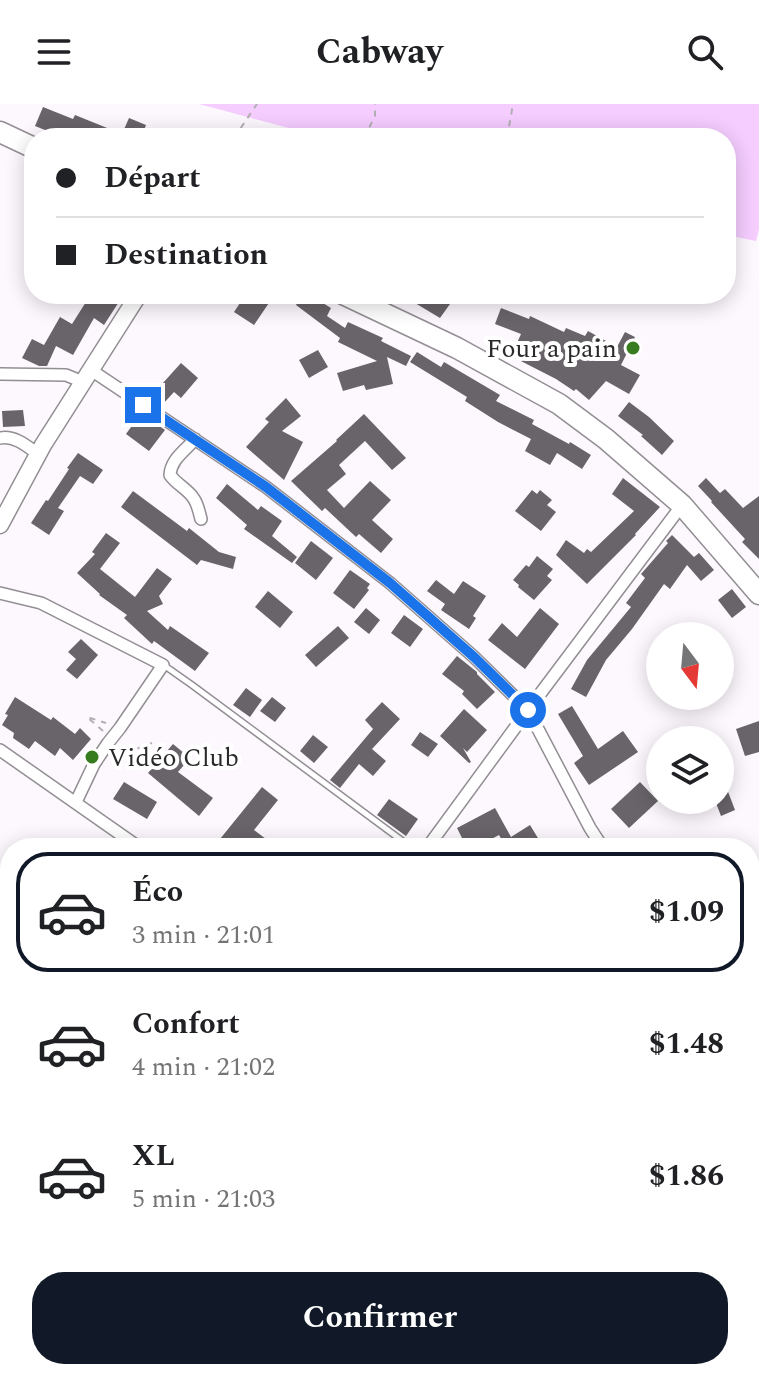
<!DOCTYPE html>
<html lang="fr">
<head>
<meta charset="utf-8">
<style>
  :root { --surface:#fff; --page:#f2f2f2; --text:#202124; --muted:#757577; --line:#e0e0e0; --accent:#111827 }
  body { margin:0; font-family:Spectral,serif; background:var(--page); color:var(--text); height:100vh; display:flex; flex-direction:column; font-size:30px; white-space:nowrap }
  * { box-sizing:border-box; margin:0 }
  p { font-size:26px; color:var(--muted) }
  .icon { flex:none; width:44px; height:44px; fill:none; stroke:currentColor; stroke-width:2; stroke-linecap:round; stroke-linejoin:round }
  .map { position:relative; flex:1; overflow:hidden }
  .side { position:absolute; left:0px; top:734px; width:760px; height:542px; display:flex; flex-direction:column; background:var(--surface); border-radius:32px 32px 0 0; box-shadow:0 4px 20px #0003 }
  .side>* { flex:none }
  .guide { position:absolute; left:24px; top:24px; width:712px; height:176px; border-radius:32px; box-shadow:0 4px 20px #0003; display:grid; align-content:center; height:176px; padding:0 32px; background:var(--surface) }
  .needle { width:52px; rotate:164deg }
  .fabs { position:absolute; left:646px; top:518px; display:grid; gap:16px }
  .fabs a { display:grid; place-items:center; width:88px; height:88px; border-radius:50%; background:var(--surface); box-shadow:0 4px 20px #0003; font-size:40px }
  .end { position:absolute; width:36px; height:36px; margin:-18px; border:10px solid #1a73e8; background:#fff; box-shadow:0 0 0 4px #fff }
  .from { border-radius:50% }
  .guide b { display:flex; align-items:center; gap:28px; height:76px; font-size:30px }
  .guide b+b { border-top:2px solid var(--line) }
  .guide i { width:20px; height:20px; background:var(--text) }
  ul { padding:14px 0 0; list-style:none }
  li { display:flex; align-items:center; gap:24px; height:120px; margin:0 16px 12px; padding:0 16px; border:4px solid transparent; border-radius:32px }
  li div { flex:1 }
  li b { display:block; font-size:30px }
  li em { font-style:normal; font-weight:700 }
  li.on { border-color:var(--accent) }
  li>.icon { width:72px; height:72px; stroke-width:1.5 }
  .button { display:flex; gap:16px; margin-top:auto; padding:16px 32px }
  .button a { flex:1; height:92px; border-radius:32px; background:var(--accent); color:#fff; font-size:32px; font-weight:700; line-height:92px; text-align:center }
  header { display:flex; justify-content:space-between; align-items:center; height:104px; padding:0 32px; background:var(--surface); font-size:36px; font-weight:700 }
  .map>svg:first-child { display:block }
  .green { fill:#f5cdff }
  .building { fill:#686469 }
  .lines { fill:none; stroke-linecap:round; stroke-linejoin:round }
  .lane-casing { stroke:#928e93; stroke-width:8 }
  .street-casing { stroke:#928e93; stroke-width:14 }
  .secondary-casing { stroke:#928e93; stroke-width:19 }
  .highway-casing { stroke:#928e93; stroke-width:23 }
  .path { stroke:#b2afb3; stroke-width:2; stroke-dasharray:6 6; stroke-linecap:butt }
  .lane { stroke:#fff; stroke-width:5 }
  .street { stroke:#fff; stroke-width:11 }
  .secondary { stroke:#fff; stroke-width:16 }
  .highway { stroke:#fff; stroke-width:20 }
  .route { stroke:#1a73e8; stroke-width:10 }
  .poi-dot { fill:#377d20; stroke:#fff; stroke-width:3 }
  .labels { text-anchor:middle; stroke-width:8; stroke-linejoin:round; paint-order:stroke }
  .poi-label { font-size:26px; fill:#2b292b; stroke:#fff; text-anchor:end }
</style>
</head>
<body>
<header><svg class="icon" aria-label="menu" viewBox="0 0 24 24"><path d="M4 6h16M4 12h16M4 18h16"/></svg>Cabway<svg class="icon" aria-label="search" viewBox="0 0 24 24"><circle cx="10" cy="10" r="6"/><path d="M15 15l6 6"/></svg></header>
<div class="map">
<svg width="759" height="1275" viewBox="0 0 759 1275">
  <rect width="100%" height="100%" fill="#fdf8fe"/>
  <path class="green" d="M199 0H759V125L756 137 726 131V34H326Z"/>
  <path class="building" d="M43 3 73 15 75 11 122 30 129 14 146 21 141 34H65L35 22Z
    M91 190H124L104 221 94 214 73 251 56 242 47 262H39L22 254 32 235 44 241 60 213 72 220Z
    M246 190H275L254 221 234 208Z
    M302 190H308L331 204 327 212 345 224 348 218 383 234 381 237 411 252 406 262 387 253 393 280 366 286 364 281 343 287 337 269 377 257 338 238 340 234 296 201Z
    M400 190H434L450 200 440 214Z
    M501 204 529 215 530 212 564 228 566 224 585 232 588 227 617 243 625 228 635 233 621 261 640 271 629 290 606 277 589 296 576 285 574 287 556 275 511 252 521 230 495 220Z
    M318 246 328 263 309 274 299 256Z
    M417 248 441 263 444 258 500 291 496 297 534 316 532 320 569 340 570 338 591 351 582 365 557 349 550 361 525 347 531 335 498 318 465 297 467 293 410 258Z
    M181 259 198 274 181 294 174 288 163 300 153 290Z
    M286 294 301 312 282 327 303 338 284 376 246 343 269 318 265 315Z
    M629 298 649 313 674 337 662 351 641 332 643 331 618 312Z
    M23 306 25 322 3 323 2 307Z
    M141 309 165 326 149 347 126 330Z
    M364 310 406 354 392 366 365 337 339 361 346 370 327 386 344 404 370 377 391 396 372 416 393 435 381 449 359 430 356 433 325 404 322 407 291 377 337 337 336 336Z
    M78 349 103 366 93 380 80 372 58 404 64 407 49 431 31 419 46 396 48 397 69 365 67 364Z
    M623 374 660 403 635 430 636 431 587 480 556 451 566 436 584 449 587 445 591 448 634 407 612 390Z
    M706 374 720 389 725 385 743 404 759 392V455L742 438 745 435 711 398 712 397 698 382Z
    M227 380 258 406 261 402 282 417 272 432 297 453 292 459 244 425 247 421 216 394Z
    M532 386 537 390 540 386 552 396 547 401 556 408 541 427 515 407Z
    M133 387 187 427 189 424 219 448 236 453 233 465 201 456 197 461 121 403Z
    M106 429 120 439 100 465 135 493 157 464 172 475 159 492 163 500 147 507 168 526 170 522 209 549 195 567 154 537 152 540 124 514 127 511 99 491 100 490 77 469 95 450 92 448Z
    M672 431 694 453 699 449 714 466 701 477 687 461 670 485 664 480 632 525 606 556 586 593 571 585 587 556 631 503 626 499 645 474 641 470 668 439 666 437Z
    M311 437 333 454 316 476 295 459Z
    M537 452 553 465 547 472 552 476 534 496 518 483 519 481 513 476 526 461 529 463Z
    M350 466 370 480 367 484 369 486 354 505 333 489Z
    M436 476 454 490 463 477 486 492 473 512 476 514 469 525 441 506 445 500 427 487Z
    M732 485 746 503 732 514 718 496Z
    M268 487 293 508 280 524 255 503Z
    M366 504 380 516 369 530 354 518Z
    M540 504 559 520 525 565 488 536 502 519 517 533Z
    M404 511 423 525 410 543 391 529Z
    M338 522 349 534 316 563 305 551Z
    M81 535 98 551 77 575 66 566 76 555 68 548Z
    M457 552 477 568V570L495 588 477 605 462 590 464 587 442 570Z
    M246 584 262 596 250 613 233 601Z
    M15 593 51 616 53 613 75 630 80 624 91 635 73 656 60 644 55 652 35 637 29 645 13 634 14 629 2 621 8 611 5 610Z
    M272 593 286 604 275 618 260 607Z
    M382 598 400 615 372 645 386 657 373 672 359 660 340 684 330 676 373 625 365 616Z
    M572 602 598 645 623 627 638 648 589 681 574 659 583 652 558 610Z
    M464 605 487 626 467 648 463 644 471 658 469 659 440 632Z
    M759 617V648L745 652 736 625Z
    M420 628 438 640 428 653 411 641Z
    M313 631 328 643 314 659 300 647Z
    M173 640 190 654 178 668 213 694 199 712 148 669Z
    M720 672H722L735 706 721 712 716 699 720 698Z
    M124 678 157 698 147 715 113 695Z
    M640 678 658 697 629 724 611 705Z
    M262 683 278 696 254 726 270 738 265 744H244L233 736 228 742 220 735Z
    M389 695 418 715 406 732 377 711Z
    M495 704 511 733 530 721 544 744H494L503 738 499 731 475 744H467L457 724Z"/>
  <g class="lines">
    <g class="lane-casing">
      <path id="lane" d="M165 562 192 581 412 744"/>
    </g>
    <g class="street-casing">
      <path id="street" d="M91 266 266 383 390 479 474 553 528 606 590 724 603 744
        M0 270 66 271 83 278
        M0 334C14 331 27 342 38 350
        M195 335C185 347 171 355 170 371 177 381 188 385 194 395 198 401 199 408 201 415
        M0 489 41 499 163 561 120 624 108 639 94 660 76 698
        M0 646 140 744
        M427 744 528 606 682 401
        M0 794 10 801
        M750 862 759 851
        M750 1017 759 1034
        M750 1176 759 1169
        M511 1266 522 1275
        M635 1275 645 1266"/>
    </g>
    <g class="secondary-casing">
      <path id="secondary" d="M0 421 43 341 139 190
        M0 1183 10 1179
        M182 1266 195 1275"/>
    </g>
    <g class="highway-casing">
      <path id="highway" d="M0 28 34 44
        M343 190 457 244 559 300 606 335 682 401 759 490"/>
    </g>
    <path class="path" d="M234 34 257 0
      M364 34 375 12V0
      M507 34 513 0
      M103 627 87 613 106 619
      M115 653 152 639"/>
    <use href="#lane" class="lane"/>
    <use href="#street" class="street"/>
    <use href="#secondary" class="secondary"/>
    <use href="#highway" class="highway"/>
  </g>
  <g class="lines">
    <path class="route" d="M143 301 266 383 390 479 474 553 528 606"/>
  </g>
  <g class="poi-dot">
    <circle cx="633" cy="244" r="8"/>
    <circle cx="92" cy="653" r="8"/>
  </g>
  <g class="labels">
    <g class="poi-label">
      <text x="617" y="253">Four a pain</text>
      <text x="108" y="662" text-anchor="start">Vidéo Club</text>
    </g>
  </g>
</svg>
<div class="fabs">
<a><svg class="needle" viewBox="-14 -14 28 28"><path d="M0-13l5 13h-10z" fill="#e53935"/><path d="M0 13l5-13h-10z" fill="#757577"/></svg></a>
<a><svg class="icon" aria-label="layers" viewBox="0 0 24 24"><path d="M12 4l9 5-9 5-9-5zM3 14l9 5 9-5"/></svg></a>
</div>
<i class="end from" style="left:528px;top:606px"></i>
<i class="end" style="left:143px;top:301px"></i>
<div class="guide">
<b><i class="from"></i>Départ</b>
<b><i></i>Destination</b>
</div>
<section class="side">
<ul>
<li class="on"><svg class="icon" aria-label="car" viewBox="0 0 24 24"><path d="M5 17H2v-5l4-1 3-4h7l3 4 3 1v5h-3M9 17h6M6 11h13"/><circle cx="7" cy="17" r="2"/><circle cx="17" cy="17" r="2"/></svg><div><b>Éco</b><p>3 min · 21:01</p></div><em>$1.09</em></li>
<li><svg class="icon" aria-label="car" viewBox="0 0 24 24"><path d="M5 17H2v-5l4-1 3-4h7l3 4 3 1v5h-3M9 17h6M6 11h13"/><circle cx="7" cy="17" r="2"/><circle cx="17" cy="17" r="2"/></svg><div><b>Confort</b><p>4 min · 21:02</p></div><em>$1.48</em></li>
<li><svg class="icon" aria-label="car" viewBox="0 0 24 24"><path d="M5 17H2v-5l4-1 3-4h7l3 4 3 1v5h-3M9 17h6M6 11h13"/><circle cx="7" cy="17" r="2"/><circle cx="17" cy="17" r="2"/></svg><div><b>XL</b><p>5 min · 21:03</p></div><em>$1.86</em></li>
</ul>
<div class="button"><a>Confirmer</a></div>
</section>
</div>
</body>
</html>
